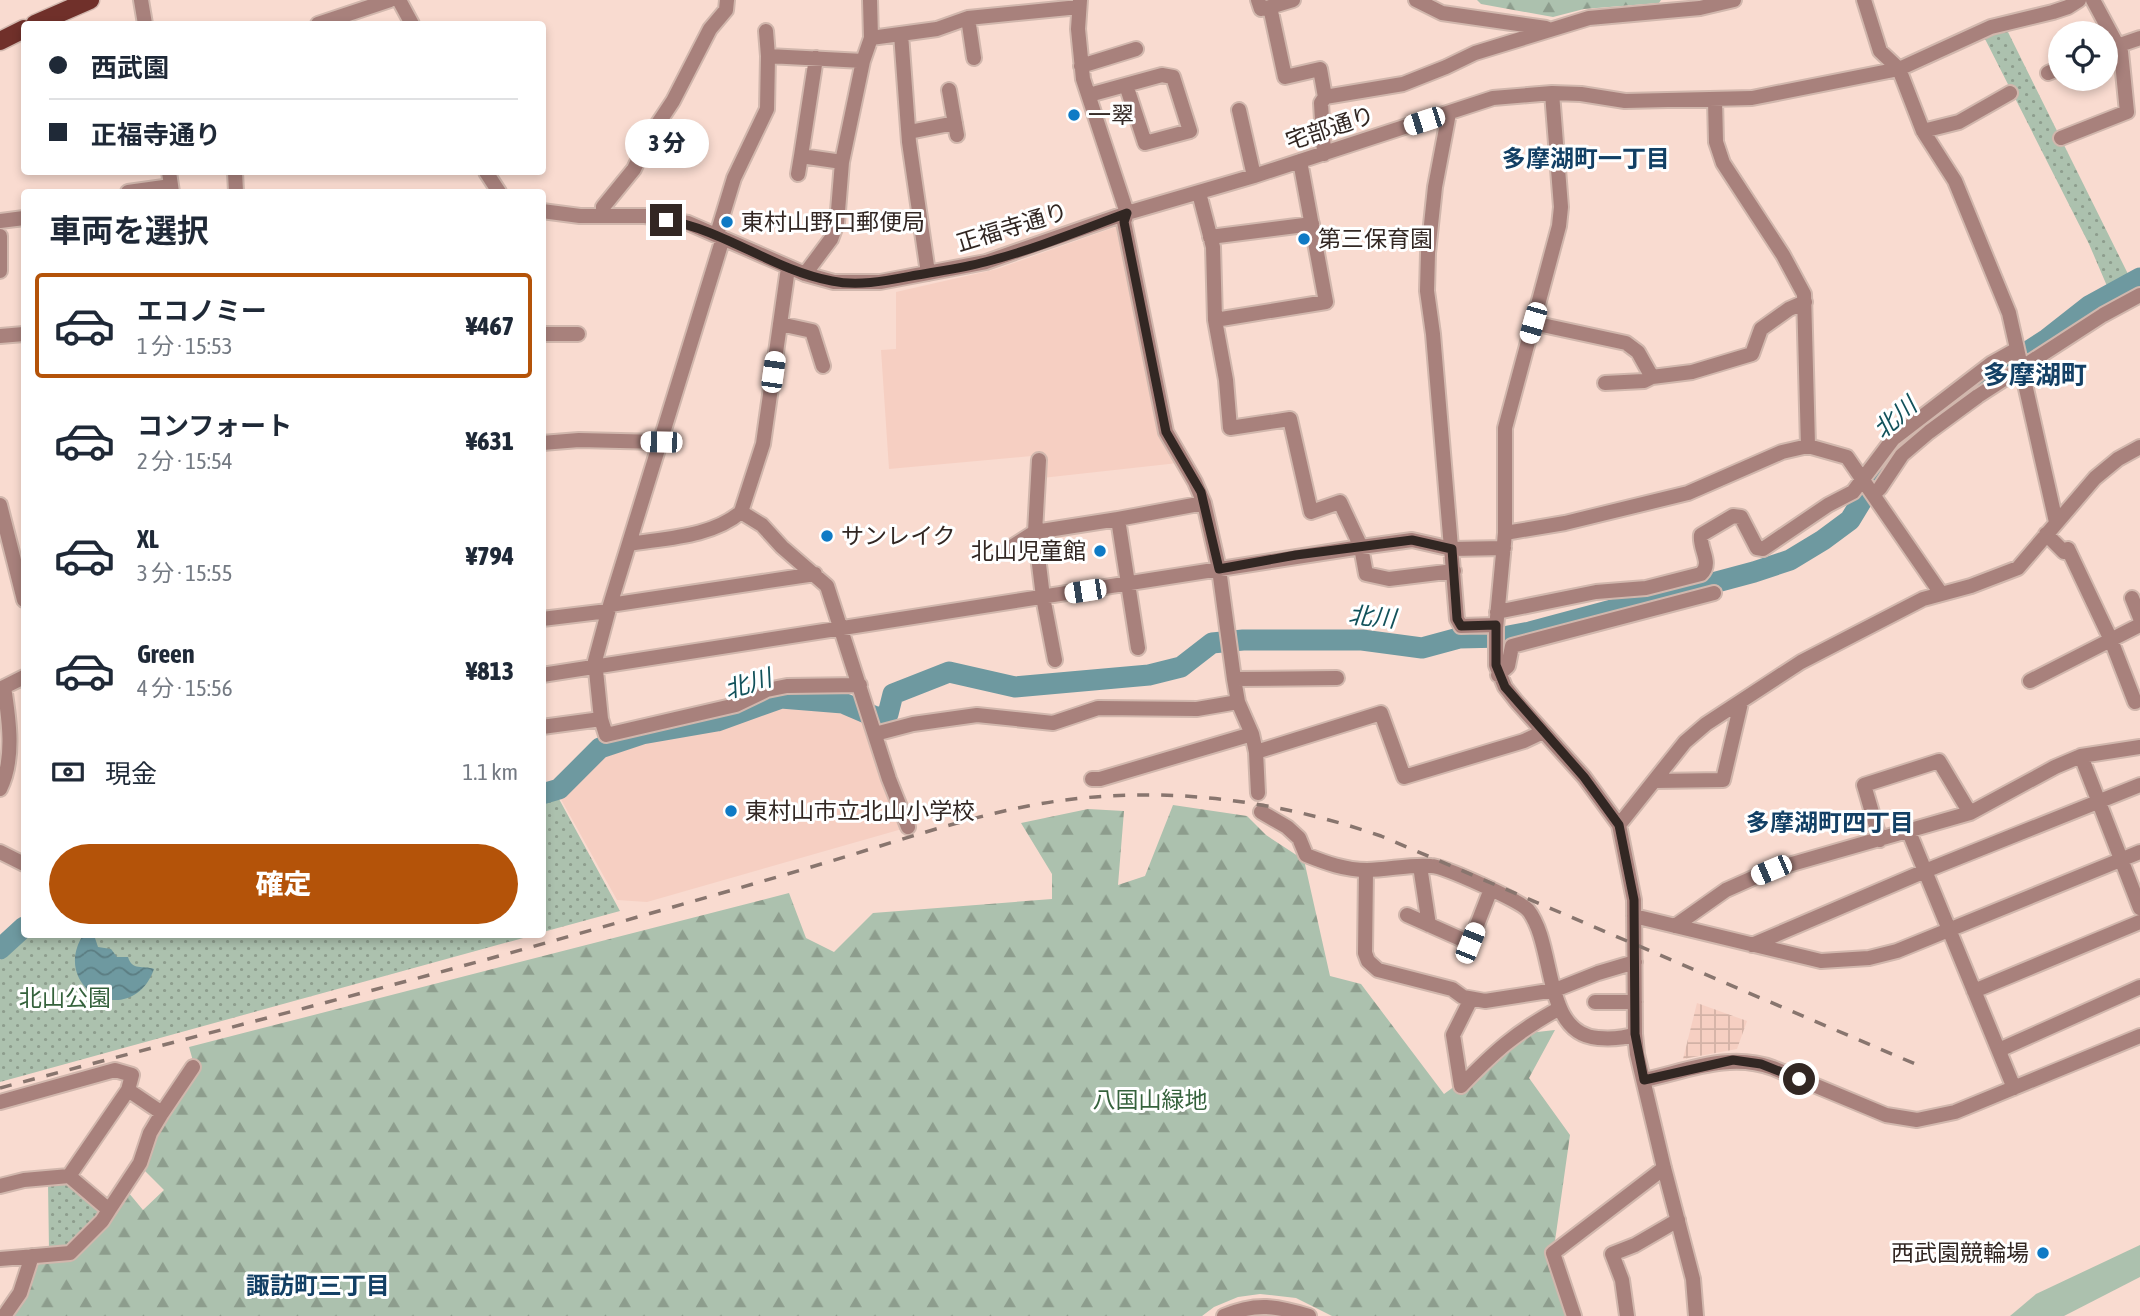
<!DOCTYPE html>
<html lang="ja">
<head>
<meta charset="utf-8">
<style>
  :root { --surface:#fff; --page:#f2f2f3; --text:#1f2937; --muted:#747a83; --line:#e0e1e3; --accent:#b45309 }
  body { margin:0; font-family:"Asap Condensed","Noto Sans JP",sans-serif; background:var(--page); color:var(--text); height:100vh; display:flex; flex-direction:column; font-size:26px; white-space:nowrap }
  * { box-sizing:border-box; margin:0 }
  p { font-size:23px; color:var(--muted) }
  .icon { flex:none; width:38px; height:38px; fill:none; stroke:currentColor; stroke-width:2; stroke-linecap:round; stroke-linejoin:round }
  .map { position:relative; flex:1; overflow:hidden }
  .panel { position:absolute; left:21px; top:189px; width:525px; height:749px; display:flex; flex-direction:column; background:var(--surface); border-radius:7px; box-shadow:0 4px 10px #0003 }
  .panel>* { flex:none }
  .guide { position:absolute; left:21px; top:21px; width:525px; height:154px; border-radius:7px; box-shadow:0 4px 10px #0003; display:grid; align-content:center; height:154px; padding:0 28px; background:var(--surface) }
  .tools { position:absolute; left:2048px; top:21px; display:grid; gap:14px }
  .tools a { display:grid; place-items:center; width:70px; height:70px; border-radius:50%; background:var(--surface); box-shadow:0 4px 10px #0003; font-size:35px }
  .end { position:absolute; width:32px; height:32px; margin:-16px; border:9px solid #322723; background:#fff; box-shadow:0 0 0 4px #fff }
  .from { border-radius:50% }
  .bubble { position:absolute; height:49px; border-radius:24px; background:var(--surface); box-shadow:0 4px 10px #0003; font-size:23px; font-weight:800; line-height:49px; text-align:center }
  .car { position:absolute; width:21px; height:42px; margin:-21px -10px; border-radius:9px; box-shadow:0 0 5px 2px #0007; background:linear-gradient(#fff 24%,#345 0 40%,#fff 0 76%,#345 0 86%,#fff 0) }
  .guide b { display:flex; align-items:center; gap:24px; height:66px; font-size:26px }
  .guide b+b { border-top:2px solid var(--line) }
  .guide i { width:18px; height:18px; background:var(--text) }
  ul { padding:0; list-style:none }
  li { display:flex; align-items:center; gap:21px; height:105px; margin:0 14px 10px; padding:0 14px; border:4px solid transparent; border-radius:7px }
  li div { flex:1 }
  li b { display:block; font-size:26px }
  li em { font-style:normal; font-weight:800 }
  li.on { border-color:var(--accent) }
  li>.icon { width:63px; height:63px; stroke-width:1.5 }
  h2 { padding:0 28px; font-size:32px; line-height:84px }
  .pay { display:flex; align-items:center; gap:18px; height:77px; padding:0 28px; font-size:26px }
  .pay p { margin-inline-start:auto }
  .primary-button { display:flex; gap:14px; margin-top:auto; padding:14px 28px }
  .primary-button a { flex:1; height:80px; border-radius:42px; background:var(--accent); color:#fff; font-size:28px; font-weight:800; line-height:80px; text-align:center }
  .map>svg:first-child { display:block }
  .built { fill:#f6cfc2 }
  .industrial { fill:url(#industrial-grid) }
  .grass { fill:#acc1ae }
  .forest { fill:url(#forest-firs) }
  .park { fill:url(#park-dots) }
  .water { fill:url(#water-waves) }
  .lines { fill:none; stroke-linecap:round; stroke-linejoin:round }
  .river { stroke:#6e99a0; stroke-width:21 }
  .minor-casing { stroke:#d1b7ad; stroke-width:18 }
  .major-casing { stroke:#d1b7ad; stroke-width:21 }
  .minor { stroke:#a8817c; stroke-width:14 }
  .major { stroke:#70302a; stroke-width:18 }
  .rail { stroke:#88756e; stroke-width:3.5; stroke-dasharray:12 12; stroke-linecap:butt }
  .route { stroke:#322723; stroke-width:9 }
  .poi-dot { fill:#0f7ac5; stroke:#fff; stroke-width:2.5 }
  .labels { text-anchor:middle; stroke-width:6; stroke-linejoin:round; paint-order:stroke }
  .poi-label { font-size:23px; fill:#322723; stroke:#fff; text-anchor:start }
  .street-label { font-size:23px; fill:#322723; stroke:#fff }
  .park-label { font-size:23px; fill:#35623c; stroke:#fff }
  .neighbourhood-label { font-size:24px; font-weight:bold; fill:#134065; stroke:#fff }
  .water-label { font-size:24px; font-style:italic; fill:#12525b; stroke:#fff }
  .quarter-label { font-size:26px; font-weight:bold; fill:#134065; stroke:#fff }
</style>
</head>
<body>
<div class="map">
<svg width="2140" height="1316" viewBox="0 0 2140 1316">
  <defs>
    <pattern id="industrial-grid" width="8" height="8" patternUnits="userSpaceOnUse" patternTransform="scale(1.75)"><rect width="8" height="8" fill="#f6cfc2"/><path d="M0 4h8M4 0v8" fill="none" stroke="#d3b2a6"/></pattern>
    <pattern id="forest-firs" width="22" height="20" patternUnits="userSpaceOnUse" patternTransform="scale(1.75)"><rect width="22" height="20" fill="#acc1ae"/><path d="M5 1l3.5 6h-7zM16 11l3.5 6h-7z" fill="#8d9d8d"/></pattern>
    <pattern id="park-dots" width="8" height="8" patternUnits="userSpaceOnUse" patternTransform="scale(1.75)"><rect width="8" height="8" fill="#acc1ae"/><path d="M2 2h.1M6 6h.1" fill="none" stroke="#8d9d8d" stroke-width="1.8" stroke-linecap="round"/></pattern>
    <pattern id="water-waves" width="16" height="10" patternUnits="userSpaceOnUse" patternTransform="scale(1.75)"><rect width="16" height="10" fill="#6e99a0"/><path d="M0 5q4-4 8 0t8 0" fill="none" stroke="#5b7d82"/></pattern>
  </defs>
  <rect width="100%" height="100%" fill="#f9dbd0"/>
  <path class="built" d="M1118 226 1178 463 1042 478V455L889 469 881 350 896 349V292L997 269Z
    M781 703 842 706 862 716 879 776 902 829 647 902 617 900 558 794 604 752 718 726Z"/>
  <path class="industrial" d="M1697 1003 1747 1021 1737 1049 1683 1059Z"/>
  <path class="grass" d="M2140 1245V1277L2064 1316H2010L2036 1294Z"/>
  <path class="forest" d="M1477 0H1661L1659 3 1584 9 1553 17 1481 4Z
    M1173 805 1247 816 1266 835 1304 860 1330 976 1361 984 1444 1094 1528 1033 1555 1030 1529 1078 1570 1135 1552 1262 1570 1316H1332L1296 1298 1260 1294 1238 1297 1214 1307 1202 1316H8L31 1269 51 1257 128 1192 143 1210 164 1190 142 1168 165 1114 195 1068 189 1047 789 893 806 938 834 952 873 913 1052 899V874L1021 823 1088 809 1124 811 1118 885 1145 876Z"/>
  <path class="park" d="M2006 28 2129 276 2107 286 2089 244 1984 37Z
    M559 799 620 911 543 932V803Z
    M28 935H534L0 1082V960Z
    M48 1183H69L100 1208 102 1215 68 1249 49 1250Z"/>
  <path class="water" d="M83 935H94L98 947 111 949 117 957H128C132 971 143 965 154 969 132 1031 49 990 83 935Z"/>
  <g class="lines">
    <path class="river" d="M542 794 559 789 600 748 642 734 717 721 781 698 843 703 878 718 888 714 893 694 949 672 1015 687 1149 675 1181 667 1212 643 1243 640H1362L1422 648 1459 638 1503 637 1530 632 1754 572 1790 560 1823 540 1850 520 1895 446 1979 383 2047 339 2089 306 2140 278
      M0 949 24 927"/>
    <g class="minor-casing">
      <path id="minor" d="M141 0 145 24
        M399 0 412 24
        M1080 0 1078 29 1083 79 1127 213
        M1258 0 1261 9 1270 7
        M1293 0 1270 7 1285 77 1320 69 1325 97 1321 103 1324 154
        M1416 0 1442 13 1546 28
        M1864 0 1880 51 1899 69 1923 131 1955 181 2009 313 2056 522
        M968 18 974 58
        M318 24 390 0
        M766 31 768 56 863 61 842 162 801 156 816 58
        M901 34 909 142 928 273
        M871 38 937 29 968 18 1079 7
        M2105 50 2140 38
        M863 61 871 38 870 0
        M1081 66 1136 49
        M2048 73 2060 68
        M949 90 957 135
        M1552 93 1561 207 1559 226 1505 428V533L1496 628V665L1505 687 1516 701 1584 777 1619 825 1634 900 1635 1034 1637 1054 1664 1168 1693 1279 1696 1316
        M1089 95 1162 75 1173 77 1190 131 1145 143 1126 85
        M1325 97 1403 84 1446 67 1475 53 1589 18 1700 8 1734 0
        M1715 100 1716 142 1723 163 1783 255 1804 294 1808 446
        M1239 110 1254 176
        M1449 113 1435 187 1428 253 1427 291 1433 334 1457 619 1461 626 1496 625
        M1923 131 1959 122 2010 93
        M909 132 955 123
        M2061 138 2127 112 2121 52 2093 0
        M169 172 172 192
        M235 172 236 192
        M486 172 499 192
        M798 174 801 156
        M128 192 171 186
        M1199 193 1213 247 1215 320 1326 302 1300 161
        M542 211 580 216H645L688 223 805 274 834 282H880L986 262 1127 213 1254 176 1493 98 1552 93 1581 94 1625 101 1752 98 1899 69 1991 27 2053 12 2068 7 2079 0
        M1127 213 1124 222 1166 432 1195 482 1204 503 1219 569 1234 679 1238 702 1252 734 1256 752
        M603 216V207L634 169 649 137 673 101 710 29 726 10 727 0
        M0 221 24 218
        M717 234 734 178 767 109 768 56
        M0 236V271
        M1210 237 1312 224
        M723 238 610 605 595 661 601 719 606 735 736 705 767 690 787 686 860 685
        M805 274 831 239 837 223 842 162
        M1215 320 1226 380 1230 428 1290 419 1311 512 1340 502 1361 547 1366 574 1389 579 1454 571
        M1533 323 1626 343 1638 352 1652 377 1692 372 1752 354 1761 329 1789 309 1805 302
        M780 324 812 331 823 366
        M542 334H578
        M0 336 24 334
        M1605 383 1644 381 1652 377
        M542 443 579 440 661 442
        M1039 460 1035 532 1043 597 1055 660
        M1874 494 1880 488 1902 455 1929 432 1978 396 2103 315 2140 295
        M0 505 24 600
        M741 512 762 525 782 547 827 586 889 779 908 827
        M1118 519 1204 503
        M1505 533 1565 523 1688 493 1782 452 1808 446 1847 457 1940 592
        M2046 534 2064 552 2068 549 2111 640 2135 702
        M629 544C666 538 712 537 741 512L763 444 788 268
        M1002 553 1035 532 1118 519 1138 648
        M2132 598 2140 618
        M610 605 815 574
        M1497 612 1596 592 1646 588 1701 574C1713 563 1699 549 1701 535L1733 516 1741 517 1757 548 1763 549 1828 505 1853 492 1893 439 1992 363 2017 349
        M542 619 608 611
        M542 675 1361 547 1412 540 1452 549 1504 548
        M1498 675 1508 666 1512 646 1714 593
        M1234 679 1337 678
        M2030 681 2140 625
        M0 689 24 677
        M542 727 601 719
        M875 734 913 724 977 715 1053 723 1098 708 1197 709 1238 702
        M2081 756 2140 908
        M1092 779H1100L1252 734
        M1654 781 1723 780 1741 703
        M0 789C15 759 9 719 4 687
        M1258 793 1256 752 1381 713 1404 777 1524 741 1543 732
        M1261 812 1287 827 1299 838 1306 855C1326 863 1345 870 1367 870 1388 870 1410 864 1431 866 1444 866 1520 901 1528 910 1556 945 1542 1034 1598 1038 1611 1039 1622 1039 1635 1034
        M1619 825 1685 742 1706 724 1801 662 1923 599 1971 586 2018 568 2095 478 2118 459 2140 447
        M1909 832 2014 1088
        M1880 840 1864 785 1939 761 1970 813
        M0 852 24 864
        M1420 866 1429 925
        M1366 870 1365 953 1368 961 1378 970 1452 989 1463 997 1485 1001 1555 990 1598 973 1635 962
        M1407 915 1470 943 1491 889
        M1634 916 1821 961 1869 958 1897 951 2140 852
        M1675 926 1726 890 1771 870 1970 813 2055 767 2081 756 2140 747
        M1752 945 1925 871 2140 785
        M1974 991 2140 922
        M1471 999 1453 1035 1461 1086C1495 1051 1515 1033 1558 1009
        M1595 1002H1635
        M1999 1050 2140 987
        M1644 1080C1687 1071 1729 1052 1773 1068L1886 1115 1917 1120 1955 1112 2140 1036
        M128 1090 162 1113
        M0 1102 115 1070 132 1075 128 1090 69 1176
        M0 1186 24 1180 69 1176 109 1210 102 1221 70 1253 0 1259
        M109 1210 140 1163 150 1133 162 1113 193 1067
        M4 1316 20 1293 32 1256
        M1224 1316C1256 1302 1277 1306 1309 1316
        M1574 1316 1553 1253 1664 1168
        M1627 1316 1622 1280 1612 1254 1635 1245 1678 1220"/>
    </g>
    <g class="major-casing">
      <path id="major" d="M35 24 90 0
        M0 41 24 29"/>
    </g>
    <use href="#minor" class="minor"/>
    <use href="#major" class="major"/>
    <path class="rail" d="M0 1088C191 1037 384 989 574 935 659 911 744 887 828 862 895 842 961 819 1028 806 1147 783 1268 797 1381 836L1920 1066"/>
  </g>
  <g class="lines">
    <path class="route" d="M666 220C725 230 773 270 832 281 859 287 890 280 917 275 939 271 963 268 985 262 1033 250 1081 230 1127 213L1124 222 1166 432 1201 492 1219 569 1296 555 1412 540 1452 549 1457 619 1461 626 1496 625V665L1505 687 1584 777 1619 825 1634 900 1635 1034 1644 1080 1733 1060 1761 1064 1799 1079"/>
  </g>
  <g class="poi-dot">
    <circle cx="1074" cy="115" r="7"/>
    <circle cx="727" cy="222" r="7"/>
    <circle cx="1304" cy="239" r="7"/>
    <circle cx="827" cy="536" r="7"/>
    <circle cx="1100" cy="551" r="7"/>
    <circle cx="731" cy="811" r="7"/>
    <circle cx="2043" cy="1253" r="7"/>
  </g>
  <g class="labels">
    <g class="poi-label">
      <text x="1088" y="123">一翠</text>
      <text x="741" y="230">東村山野口郵便局</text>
      <text x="1318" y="247">第三保育園</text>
      <text x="841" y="544">サンレイク</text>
      <text x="1086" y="559" text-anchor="end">北山児童館</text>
      <text x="745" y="819">東村山市立北山小学校</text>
      <text x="2029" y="1261" text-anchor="end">西武園競輪場</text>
    </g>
    <g class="street-label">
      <text transform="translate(1330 128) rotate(-18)" y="8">宅部通り</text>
      <text transform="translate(1012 227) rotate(-17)" y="8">正福寺通り</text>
    </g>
    <g class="park-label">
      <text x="65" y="1006">北山公園</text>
      <text x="1150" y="1108">八国山緑地</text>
    </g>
    <g class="neighbourhood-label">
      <text x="1586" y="167">多摩湖町一丁目</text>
      <text x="1830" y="831">多摩湖町四丁目</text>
      <text x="318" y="1294">諏訪町三丁目</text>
    </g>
    <g class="water-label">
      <text transform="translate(1895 418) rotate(-41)" y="8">北川</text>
      <text transform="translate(1372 617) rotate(5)" y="8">北川</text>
      <text transform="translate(748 684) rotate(-17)" y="8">北川</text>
    </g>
    <g class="quarter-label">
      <text x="2035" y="384">多摩湖町</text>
    </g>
  </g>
</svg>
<div class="tools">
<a><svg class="icon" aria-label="locate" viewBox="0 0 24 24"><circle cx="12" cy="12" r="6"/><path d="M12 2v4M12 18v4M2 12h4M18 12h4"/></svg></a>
</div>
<i class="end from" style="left:1799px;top:1079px"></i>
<i class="end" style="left:666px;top:220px"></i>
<div class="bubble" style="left:625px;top:119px;width:84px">3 分</div>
<i class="car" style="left:1424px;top:121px;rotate:252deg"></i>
<i class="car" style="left:1533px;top:323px;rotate:196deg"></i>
<i class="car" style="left:773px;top:372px;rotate:8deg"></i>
<i class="car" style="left:661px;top:442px;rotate:271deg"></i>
<i class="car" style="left:1085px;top:591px;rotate:261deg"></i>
<i class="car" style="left:1771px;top:870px;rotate:247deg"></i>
<i class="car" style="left:1470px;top:943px;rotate:22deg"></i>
<div class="guide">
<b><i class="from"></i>西武園</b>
<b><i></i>正福寺通り</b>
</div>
<section class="panel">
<h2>車両を選択</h2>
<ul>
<li class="on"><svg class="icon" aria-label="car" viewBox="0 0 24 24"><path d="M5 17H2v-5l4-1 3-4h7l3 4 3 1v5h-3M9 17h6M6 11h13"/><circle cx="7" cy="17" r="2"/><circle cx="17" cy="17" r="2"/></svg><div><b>エコノミー</b><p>1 分 · 15:53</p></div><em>¥467</em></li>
<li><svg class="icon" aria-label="car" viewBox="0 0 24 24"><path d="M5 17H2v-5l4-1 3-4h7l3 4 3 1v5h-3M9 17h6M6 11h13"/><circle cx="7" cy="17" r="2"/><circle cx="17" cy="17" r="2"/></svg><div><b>コンフォート</b><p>2 分 · 15:54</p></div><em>¥631</em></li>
<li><svg class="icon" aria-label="car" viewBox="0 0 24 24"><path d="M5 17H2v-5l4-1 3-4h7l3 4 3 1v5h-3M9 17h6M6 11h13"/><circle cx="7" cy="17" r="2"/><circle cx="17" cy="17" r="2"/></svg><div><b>XL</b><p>3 分 · 15:55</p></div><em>¥794</em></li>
<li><svg class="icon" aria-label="car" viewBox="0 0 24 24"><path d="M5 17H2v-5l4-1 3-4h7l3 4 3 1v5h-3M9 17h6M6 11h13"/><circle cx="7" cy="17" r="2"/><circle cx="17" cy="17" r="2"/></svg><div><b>Green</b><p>4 分 · 15:56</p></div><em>¥813</em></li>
</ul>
<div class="pay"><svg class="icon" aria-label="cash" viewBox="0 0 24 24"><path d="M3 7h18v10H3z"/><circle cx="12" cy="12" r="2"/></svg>現金<p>1.1 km</p></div>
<div class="primary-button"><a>確定</a></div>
</section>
</div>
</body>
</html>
